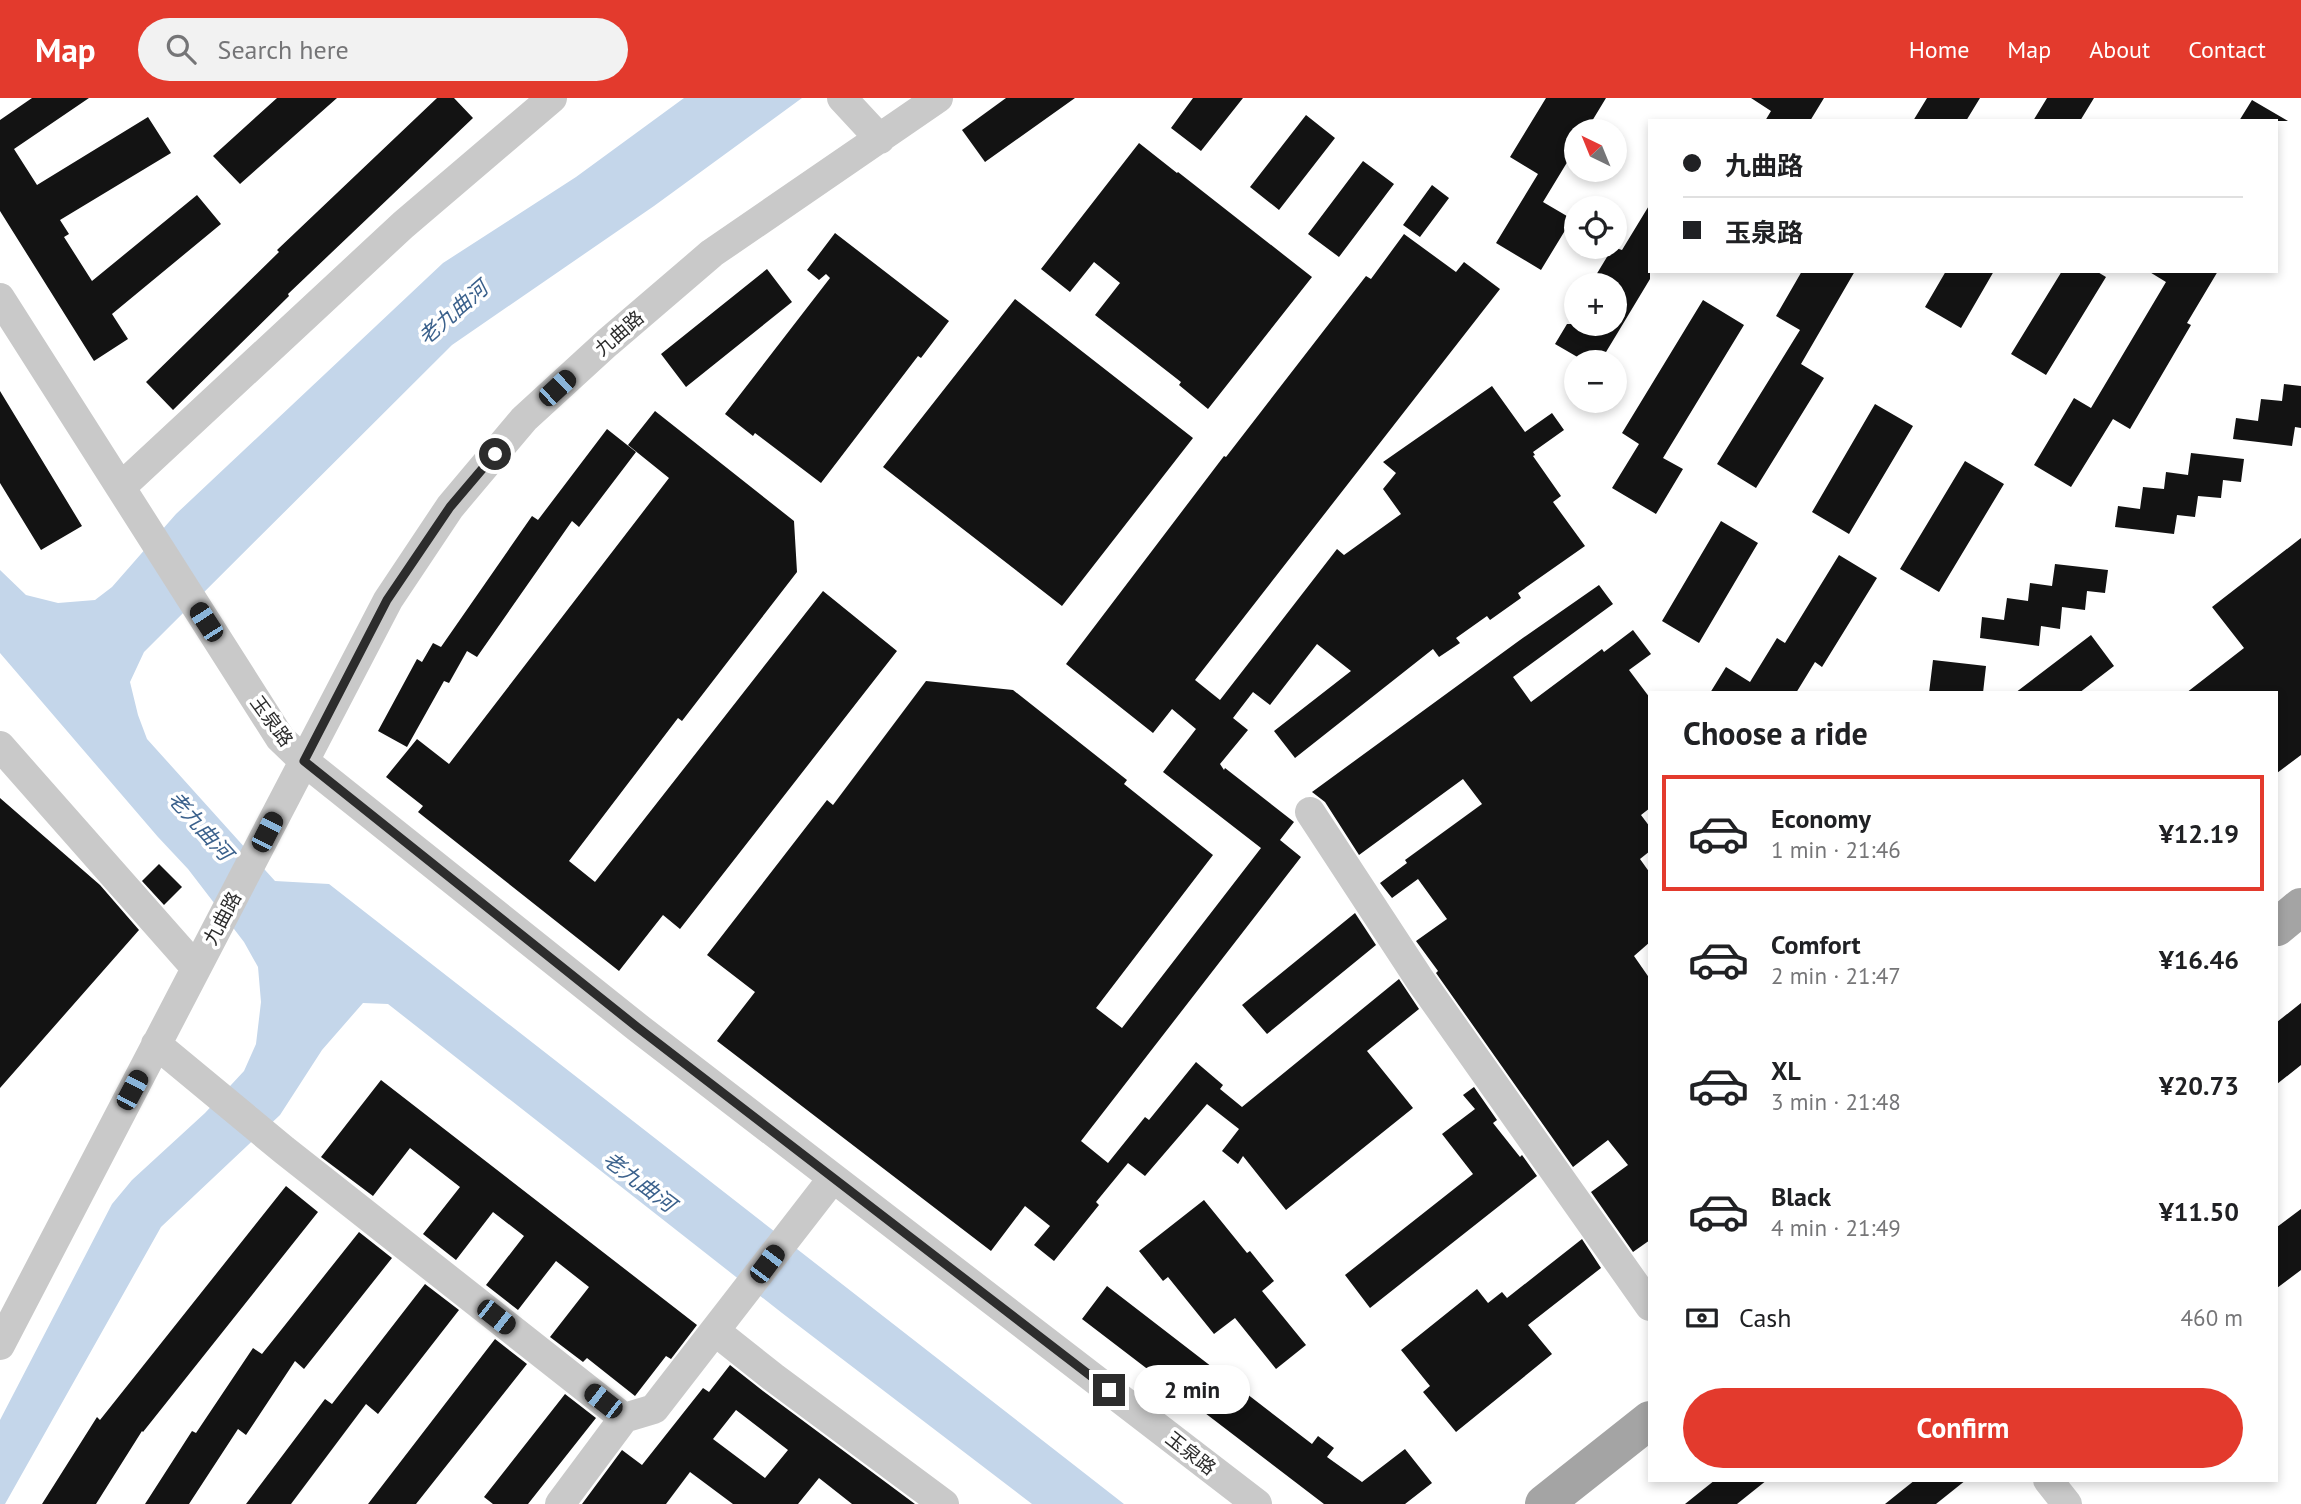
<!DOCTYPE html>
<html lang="en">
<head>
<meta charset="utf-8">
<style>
  :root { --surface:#fff; --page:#f2f2f2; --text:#202124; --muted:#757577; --line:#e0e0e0; --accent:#e33a2d }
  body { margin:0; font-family:"PT Sans","Noto Sans SC",sans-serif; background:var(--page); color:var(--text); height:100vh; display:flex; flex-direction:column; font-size:26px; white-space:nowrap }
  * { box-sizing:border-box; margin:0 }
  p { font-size:23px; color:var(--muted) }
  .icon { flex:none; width:38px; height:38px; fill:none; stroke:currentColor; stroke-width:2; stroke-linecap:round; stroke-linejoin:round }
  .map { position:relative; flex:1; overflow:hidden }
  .details { position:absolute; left:1648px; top:593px; width:630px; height:791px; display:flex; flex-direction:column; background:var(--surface); border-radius:0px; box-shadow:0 4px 10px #0003 }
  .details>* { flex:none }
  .banner { position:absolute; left:1648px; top:21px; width:630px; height:154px; border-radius:0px; box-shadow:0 4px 10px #0003; display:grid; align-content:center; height:154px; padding:0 35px; background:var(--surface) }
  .needle { width:46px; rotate:317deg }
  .controls { position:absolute; left:1564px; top:21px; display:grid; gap:14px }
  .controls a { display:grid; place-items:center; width:63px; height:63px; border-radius:50%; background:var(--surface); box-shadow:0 4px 10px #0003; font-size:35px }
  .end { position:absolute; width:32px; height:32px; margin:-16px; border:9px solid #2c2c2c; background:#fff; box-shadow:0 0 0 4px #fff }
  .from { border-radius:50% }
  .bubble { position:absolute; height:49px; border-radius:24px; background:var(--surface); box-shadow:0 4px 10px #0003; font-size:23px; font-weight:600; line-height:49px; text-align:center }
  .car { position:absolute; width:21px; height:42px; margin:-21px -10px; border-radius:9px; box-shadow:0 0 5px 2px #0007; background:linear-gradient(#222 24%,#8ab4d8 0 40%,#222 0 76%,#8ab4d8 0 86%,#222 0) }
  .banner b { display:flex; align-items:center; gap:24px; height:66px; font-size:26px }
  .banner b+b { border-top:2px solid var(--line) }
  .banner i { width:18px; height:18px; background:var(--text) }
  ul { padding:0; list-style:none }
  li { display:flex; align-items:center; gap:21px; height:116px; margin:0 14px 10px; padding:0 21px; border:4px solid transparent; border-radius:0px }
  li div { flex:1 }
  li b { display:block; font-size:26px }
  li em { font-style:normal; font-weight:600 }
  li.active { border-color:var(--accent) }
  li>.icon { width:63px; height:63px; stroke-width:1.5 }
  h2 { padding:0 35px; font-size:32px; line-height:84px }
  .pay { display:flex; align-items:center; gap:18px; height:77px; padding:0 35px; font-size:26px }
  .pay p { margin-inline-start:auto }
  .button { display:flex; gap:14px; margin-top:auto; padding:14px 35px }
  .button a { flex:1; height:80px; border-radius:42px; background:var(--accent); color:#fff; font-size:28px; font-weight:600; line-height:80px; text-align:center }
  header { display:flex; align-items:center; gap:42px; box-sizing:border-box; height:98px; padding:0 35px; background:var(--accent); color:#fff }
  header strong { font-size:33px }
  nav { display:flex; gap:38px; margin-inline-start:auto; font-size:24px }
  .search { width:490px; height:63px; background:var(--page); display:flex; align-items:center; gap:18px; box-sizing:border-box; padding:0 24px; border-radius:38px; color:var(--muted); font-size:26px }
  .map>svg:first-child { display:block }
  .water { fill:#c4d6ea }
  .building { fill:#131313; fill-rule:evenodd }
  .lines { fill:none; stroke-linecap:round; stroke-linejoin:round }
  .minor { stroke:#c9c9c9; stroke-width:30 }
  .major { stroke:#a4a4a4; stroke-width:38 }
  .route { stroke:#2c2c2c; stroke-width:9 }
  .labels { text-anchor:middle; stroke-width:7; stroke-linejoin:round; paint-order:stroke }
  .street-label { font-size:19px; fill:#2c2c2c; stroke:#fff }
  .water-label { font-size:21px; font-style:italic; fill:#3b618c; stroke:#fff }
</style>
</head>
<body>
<header>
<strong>Map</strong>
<div class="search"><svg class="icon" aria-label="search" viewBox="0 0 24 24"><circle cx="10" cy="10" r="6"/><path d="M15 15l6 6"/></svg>Search here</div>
<nav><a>Home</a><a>Map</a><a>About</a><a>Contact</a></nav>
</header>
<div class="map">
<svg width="2301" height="1406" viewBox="0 0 2301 1406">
  <rect width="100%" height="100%" fill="#fff"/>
  <path class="water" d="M684 0H802L654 108 452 247 144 554 130 584 138 617 147 641 275 783 329 786 1124 1406H1032L782 1215 388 906 363 905 322 952 280 1017 161 1129 5 1406H0V1322L112 1106 132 1082 205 1015 244 973 256 946 261 904 258 869 244 844 188 771 158 739 0 555V472L26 497 58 505 95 502 112 489 176 416 443 165 576 79Z"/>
  <path class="building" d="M32 0H89L14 51 37 87 148 19 171 55 60 122 69 136 64 139 92 183 197 97 221 126 112 216 128 241 94 263 0 113V22Z
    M277 0H337L240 86 213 58Z
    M437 0H454L473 20 288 196 289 198 173 312 146 284 279 154 277 152Z
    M1006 0H1075L985 64 962 32Z
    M1193 0H1243L1201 53 1171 30Z
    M1546 0H1606L1586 33H1577V48L1543 104 1572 121 1541 172 1496 145 1538 76 1510 59Z
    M1751 0H1824L1810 23H1765L1771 13Z
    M1927 0H1980L1966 23H1913Z
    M2047 0H2094L2080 23H2033Z
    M2252 2 2288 23H2239Z
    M1306 17 1335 40 1279 112 1250 89Z
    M1139 45 1177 75 1178 74 1312 179 1208 311 1179 287 1181 284 1095 217 1120 185 1094 164 1070 194 1041 171Z
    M1363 63 1394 86 1339 159 1308 136Z
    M1432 87 1449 100 1420 139 1403 127Z
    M1650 106V181L1600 264H1586L1555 246 1567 226H1615V187H1590L1613 149 1622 152Z
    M835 135 949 223 921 260 918 258 821 385 755 335 753 338 725 316 830 180 826 176 819 182 807 172Z
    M1404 136 1456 174 1464 164 1500 191 1195 582 1220 602 1337 451 1344 457 1401 416 1383 391 1396 375 1383 364 1492 288 1525 334 1552 315 1564 332 1533 354 1535 357 1533 358 1561 398 1553 404 1585 448 1518 495 1521 500 1490 522 1487 518 1456 540 1460 545 1439 559 1433 551 1295 660 1274 633 1351 573 1317 546 1270 607 1253 594 1233 620 1248 632 1220 666 1224 672 1225 670 1294 724 1280 742 1301 759 1081 1043 1108 1065 1145 1019 1149 1022 1196 964 1223 987 1220 991 1242 1009 1399 881 1419 911 1367 953 1413 1010 1286 1112 1243 1058 1238 1066 1222 1053 1239 1031 1207 1006 1145 1078 1128 1065 1096 1104 1099 1107 1054 1163 1034 1147 1050 1128 1025 1108 991 1153 717 943 755 894 707 857 827 702 833 707 926 583 1013 592 1127 682 1124 686 1213 757 1096 910 1122 930 1261 750 1163 674 1196 631 1172 611 1153 635 1066 566 1224 358 1226 359 1366 178 1371 181Z
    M767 171 792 204 686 289 661 256Z
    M1802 173H1855L1801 266 1824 280 1756 390 1717 366 1800 232 1776 218Z
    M1946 173H1994L1961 230 1925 209Z
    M2062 173H2096L2106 179 2046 277 2011 256Z
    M2148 173H2218L2187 225 2191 227 2130 331 2113 321 2071 389 2034 367 2074 300 2091 310 2166 184Z
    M1015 201 1193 340 1062 508 883 369Z
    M1703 202 1744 227 1663 360 1683 371 1656 416 1612 390 1639 346 1622 335Z
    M2284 286 2301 288V330L2295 329 2292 348 2233 341 2236 320 2258 323 2261 301 2282 303Z
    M0 293 82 428 41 452 0 385Z
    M1875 306 1913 328 1849 436 1812 414Z
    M655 313 794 423 797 474 682 623 678 620 569 763 595 784 823 493 897 553 680 831 663 817 619 873 418 714 423 708 386 679 417 641 449 666 669 380 628 347Z
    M607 331 636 354 579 429 572 423 477 559 467 553 449 585 444 583 407 649 378 633 417 561 422 564 433 545 441 549 532 418 538 422Z
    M2191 355 2244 361 2241 384 2223 382 2221 400 2198 398 2195 419 2177 417 2174 436 2115 429 2118 408 2140 411 2143 389 2164 391 2166 374 2188 377Z
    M1965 363 2004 386 1939 494 1900 471Z
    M1721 423 1758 445 1699 545 1662 523Z
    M2301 440V657L2277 675V595H2186L2244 550 2212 509Z
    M1839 457 1877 480 1822 569 1815 564 1796 595H1710L1726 569 1750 584 1777 540 1785 545Z
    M2055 466 2108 472 2105 495 2087 493 2085 512 2062 509 2060 531 2041 528 2039 548 1980 540 1982 519 2004 522 2007 500 2028 503 2030 485 2052 488Z
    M1599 487 1613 506 1513 579 1531 604 1602 551 1604 554 1633 532 1651 556 1629 572 1650 600V710L1641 717 1650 729V753L1640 761 1650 775V844L1634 858 1650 881V1142L1633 1154 1591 1094 1628 1067 1608 1042 1573 1069 1436 875 1438 873 1416 843 1447 821 1418 781 1392 800 1380 785 1407 765 1405 762 1482 706 1463 681 1359 757 1325 704 1312 694 1520 542Z
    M2091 537 2114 568 2079 595H2015Z
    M1933 562 1986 568 1983 595H1929Z
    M0 700 100 787 139 832 0 990Z
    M159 766 182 789 164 807 142 783Z
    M1355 815 1376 847 1267 936 1242 907Z
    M2301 905V967L2277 986V924Z
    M381 982 697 1227 671 1261 666 1258 635 1298 587 1260 583 1264 550 1239 589 1189 556 1163 518 1212 486 1187 524 1138 493 1114 456 1162 423 1136 460 1089 410 1050 373 1098 321 1059Z
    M1474 989 1497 1022 1493 1025 1520 1059 1522 1057 1537 1078 1370 1210 1345 1177 1473 1076 1442 1036 1475 1011 1463 997Z
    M286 1088 318 1114 143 1334 142 1333 96 1406H42L97 1319 100 1322Z
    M1204 1102 1247 1155 1250 1153 1274 1183 1262 1193 1306 1247 1276 1271 1235 1220 1214 1236 1168 1179 1163 1183 1139 1153Z
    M2301 1111V1172L2277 1190V1129Z
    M359 1134 392 1160 304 1271 295 1263 246 1337 238 1331 189 1406H145L192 1333 196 1335 253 1250 262 1256Z
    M1582 1141 1601 1170 1528 1227 1552 1256 1456 1334 1423 1294 1430 1288 1401 1252 1477 1191 1488 1205 1502 1194 1507 1200Z
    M425 1186 459 1212 378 1316 366 1306 291 1406H246L325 1301 332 1306Z
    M1107 1188 1312 1346 1318 1338 1334 1350 1327 1359 1362 1384 1405 1351 1432 1385 1405 1406H1324L1082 1221Z
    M495 1241 527 1266 416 1406H368Z
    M730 1267 763 1293 915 1406H852L819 1380 798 1406H733L690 1374 666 1406H582L622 1352 642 1367 703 1290 709 1294ZM736 1312 788 1352 765 1380 713 1341Z
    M565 1296 596 1320 528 1406H493L484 1399Z
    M1715 1382H1767L1737 1406H1685Z
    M1915 1382H1966L1936 1406H1885Z"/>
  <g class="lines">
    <path class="minor" d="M842 0 880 41
      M0 200 280 640 304 663 637 929 1257 1406
      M121 389 403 127 552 0
      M0 648 196 870
      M1310 714 1420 882 1650 1208
      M156 946 284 1052 624 1320
      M715 1233 773 1279 944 1406
      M0 1247 388 502 450 409 524 321 607 245 712 155 938 0
      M2048 1382 2067 1406
      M560 1406 624 1320 654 1311 833 1080"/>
    <path class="major" d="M2277 829 2301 809
      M1544 1406 1650 1322"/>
  </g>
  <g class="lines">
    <path class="route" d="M495 356 450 409 387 502 304 663 637 929 1109 1292"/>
  </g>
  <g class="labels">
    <g class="street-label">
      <text transform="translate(619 235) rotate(-41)" y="7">九曲路</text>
      <text transform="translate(272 623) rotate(54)" y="7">玉泉路</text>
      <text transform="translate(222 820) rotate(-62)" y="7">九曲路</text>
      <text transform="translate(1191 1355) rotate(38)" y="7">玉泉路</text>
    </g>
    <g class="water-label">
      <text transform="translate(453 215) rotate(-41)" y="7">老九曲河</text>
      <text transform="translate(200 728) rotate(48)" y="7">老九曲河</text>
      <text transform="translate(639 1084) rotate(37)" y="7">老九曲河</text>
    </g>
  </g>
</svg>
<div class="controls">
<a><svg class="needle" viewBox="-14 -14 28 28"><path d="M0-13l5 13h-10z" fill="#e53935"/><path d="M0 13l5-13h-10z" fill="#757577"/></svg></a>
<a><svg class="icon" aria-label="locate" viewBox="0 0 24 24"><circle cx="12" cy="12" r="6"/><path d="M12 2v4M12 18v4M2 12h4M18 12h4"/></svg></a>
<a>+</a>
<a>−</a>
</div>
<i class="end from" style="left:495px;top:356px"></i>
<i class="end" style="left:1109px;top:1292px"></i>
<div class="bubble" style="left:1134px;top:1267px;width:116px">2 min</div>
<i class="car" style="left:557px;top:290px;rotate:47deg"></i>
<i class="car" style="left:206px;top:524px;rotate:327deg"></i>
<i class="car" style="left:267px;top:734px;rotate:27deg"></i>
<i class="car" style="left:132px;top:992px;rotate:28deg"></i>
<i class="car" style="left:767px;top:1166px;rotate:37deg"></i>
<i class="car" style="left:496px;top:1219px;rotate:128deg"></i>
<i class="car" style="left:603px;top:1303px;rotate:308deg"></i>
<div class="banner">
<b><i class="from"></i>九曲路</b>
<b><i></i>玉泉路</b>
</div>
<section class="details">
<h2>Choose a ride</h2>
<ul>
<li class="active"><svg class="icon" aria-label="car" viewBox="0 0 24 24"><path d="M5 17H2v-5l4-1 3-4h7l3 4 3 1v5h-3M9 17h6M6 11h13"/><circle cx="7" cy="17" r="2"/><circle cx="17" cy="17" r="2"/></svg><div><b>Economy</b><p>1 min · 21:46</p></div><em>¥12.19</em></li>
<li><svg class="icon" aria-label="car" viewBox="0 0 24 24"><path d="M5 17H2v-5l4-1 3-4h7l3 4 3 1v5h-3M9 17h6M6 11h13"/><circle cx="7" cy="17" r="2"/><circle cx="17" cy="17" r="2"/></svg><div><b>Comfort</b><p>2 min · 21:47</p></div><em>¥16.46</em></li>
<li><svg class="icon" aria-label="car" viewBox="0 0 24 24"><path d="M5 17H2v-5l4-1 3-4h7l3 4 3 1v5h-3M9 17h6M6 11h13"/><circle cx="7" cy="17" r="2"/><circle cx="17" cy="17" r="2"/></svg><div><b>XL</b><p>3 min · 21:48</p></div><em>¥20.73</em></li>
<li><svg class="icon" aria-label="car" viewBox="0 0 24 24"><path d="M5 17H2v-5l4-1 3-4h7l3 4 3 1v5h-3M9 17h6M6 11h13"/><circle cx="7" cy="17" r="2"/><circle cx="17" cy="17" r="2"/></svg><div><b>Black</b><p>4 min · 21:49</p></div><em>¥11.50</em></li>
</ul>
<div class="pay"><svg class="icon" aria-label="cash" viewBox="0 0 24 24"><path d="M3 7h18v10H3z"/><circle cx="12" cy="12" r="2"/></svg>Cash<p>460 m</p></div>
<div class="button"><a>Confirm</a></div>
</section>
</div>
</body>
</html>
